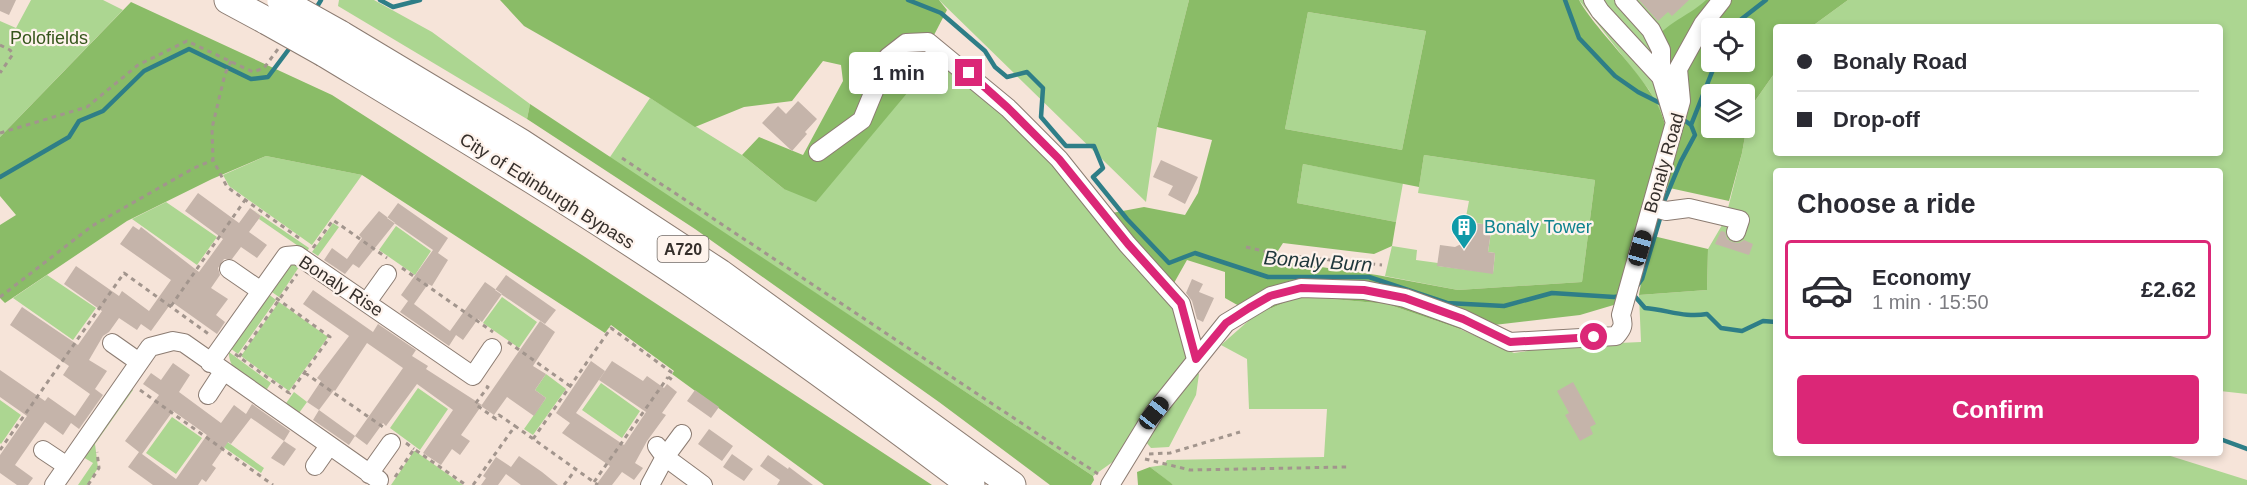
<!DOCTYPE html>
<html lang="en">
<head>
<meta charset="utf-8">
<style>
  :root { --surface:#fff; --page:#f7f7f7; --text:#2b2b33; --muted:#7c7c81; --line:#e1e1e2; --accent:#db2777 }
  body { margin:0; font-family:Helvetica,sans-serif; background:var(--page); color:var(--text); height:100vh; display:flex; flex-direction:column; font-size:22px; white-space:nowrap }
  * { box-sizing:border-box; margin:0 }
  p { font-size:20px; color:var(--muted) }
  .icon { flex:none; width:33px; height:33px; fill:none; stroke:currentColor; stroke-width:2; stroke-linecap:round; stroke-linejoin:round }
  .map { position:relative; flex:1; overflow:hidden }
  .side { position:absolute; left:1773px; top:168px; width:450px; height:288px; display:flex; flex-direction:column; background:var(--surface); border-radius:6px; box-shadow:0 3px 9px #0003 }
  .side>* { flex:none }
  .top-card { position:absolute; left:1773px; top:24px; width:450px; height:132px; border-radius:6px; box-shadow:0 3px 9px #0003; display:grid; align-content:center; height:132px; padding:0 24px; background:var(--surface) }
  .controls { position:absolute; left:1701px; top:18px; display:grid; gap:12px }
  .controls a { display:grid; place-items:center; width:54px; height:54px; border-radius:6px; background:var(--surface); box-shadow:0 3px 9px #0003; font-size:30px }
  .end { position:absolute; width:27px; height:27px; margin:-14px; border:8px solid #db2777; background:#fff; box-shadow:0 0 0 3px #fff }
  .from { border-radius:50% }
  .bubble { position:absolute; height:42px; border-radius:6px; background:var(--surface); box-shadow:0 3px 9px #0003; font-size:20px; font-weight:600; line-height:42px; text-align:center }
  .car { position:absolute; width:18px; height:36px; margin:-18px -9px; border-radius:8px; box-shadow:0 0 4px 2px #0007; background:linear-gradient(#222 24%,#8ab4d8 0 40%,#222 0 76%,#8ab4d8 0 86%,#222 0) }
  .top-card b { display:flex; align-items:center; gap:21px; height:57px; font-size:22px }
  .top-card b+b { border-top:2px solid var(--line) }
  .top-card i { width:15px; height:15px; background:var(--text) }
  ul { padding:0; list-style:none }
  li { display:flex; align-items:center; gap:18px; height:99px; margin:0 12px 9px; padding:0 12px; border:3px solid transparent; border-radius:6px }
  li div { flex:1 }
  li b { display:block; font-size:22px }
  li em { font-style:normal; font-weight:600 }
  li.active { border-color:var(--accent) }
  li>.icon { width:54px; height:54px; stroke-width:1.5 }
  h2 { padding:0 24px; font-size:27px; line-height:72px }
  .cta { display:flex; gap:12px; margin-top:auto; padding:12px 24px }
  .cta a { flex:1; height:69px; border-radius:6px; background:var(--accent); color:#fff; font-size:24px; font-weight:600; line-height:69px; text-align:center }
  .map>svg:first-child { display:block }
  .green { fill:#acd691 }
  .forest { fill:#8abc67; fill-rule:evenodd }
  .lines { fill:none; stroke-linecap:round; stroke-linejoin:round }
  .stream { stroke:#2e7e87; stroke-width:4.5 }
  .building { fill:#c5b4aa; fill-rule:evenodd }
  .minor-casing { stroke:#8c7c72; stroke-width:20 }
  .highway-casing { stroke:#8c7c72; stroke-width:29 }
  .path { stroke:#a2958d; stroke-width:3; stroke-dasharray:4.5 4.5; stroke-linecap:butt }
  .minor { stroke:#fff; stroke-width:18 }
  .highway { stroke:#fff; stroke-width:27 }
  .highway-bridge-casing { stroke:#8c7c72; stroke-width:29; stroke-linecap:butt }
  .highway-bridge { stroke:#fff; stroke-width:27 }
  .route { stroke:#db2777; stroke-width:8 }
  .labels { text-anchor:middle; stroke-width:4.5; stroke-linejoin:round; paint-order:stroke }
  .shield { fill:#fef3ec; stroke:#716a65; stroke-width:1.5 }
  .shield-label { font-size:16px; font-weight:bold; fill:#352f2b }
  .park-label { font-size:18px; fill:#36561c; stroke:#fef3ec }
  .street-label { font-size:18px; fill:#352f2b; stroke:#fef3ec }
  .culture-label { font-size:18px; fill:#0d838f; stroke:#fef3ec; text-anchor:start }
  .water-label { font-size:20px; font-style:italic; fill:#1e363a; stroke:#fef3ec }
</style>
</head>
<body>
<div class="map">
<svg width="2247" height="485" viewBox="0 0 2247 485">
  <rect width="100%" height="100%" fill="#f6e4d9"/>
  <path class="green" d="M31 0H103L123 10 0 137V21L16 28Z
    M339 0H374L432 32 530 104 527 119 338 6Z
    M939 0H1189L1157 127 1146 202Z
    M1579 0H1714L1665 120 1649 90Z
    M1848 0H2247V394L2220 391V171H1776V453H2161L2247 480V485H1173L1150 467 1164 465 1167 460 1324 457 1327 409H1249L1247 359 1221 345 1255 315 1300 296 1387 304 1460 329 1514 353 1528 351 1531 347 1641 342 1639 295 1707 290 1708 249 1725 220 1742 153 1750 108 1776 71V153H2220V27H1811Z
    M1308 12 1426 31 1402 150 1285 129Z
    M939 55 1055 162 1176 311 1189 360 1121 456 1093 476 604 154 610 157 650 98 742 155 784 189Z
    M1424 155 1595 180 1582 282 1458 290 1385 276 1392 246 1417 250 1416 260 1438 263V266L1493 273 1495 253 1488 252 1492 225 1465 222 1469 201 1418 193Z
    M266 156 362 175 312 245 229 186 223 175Z
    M1303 164 1403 183 1396 222 1297 203Z
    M166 202 217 237 197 265 132 219Z
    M246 205 309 248 307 252 259 219 261 215Z
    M333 223 339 227 318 256 312 252Z
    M396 226 431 251 415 275 379 250Z
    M289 263 301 264 279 297 269 290Z
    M47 275 96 308 73 340 13 298Z
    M267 293 276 300 238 354 230 348Z
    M502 297 537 322 519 348 483 323Z
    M279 302 328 337 289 391 241 356Z
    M229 352 271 383 265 392C251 382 228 372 229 352Z
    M1195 369 1199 374 1196 395 1169 447 1151 448 1146 442 1152 427Z
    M546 374 566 389 533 435 524 429 546 398 535 390Z
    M601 383 640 411 622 438 582 410Z
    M131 388 133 390 95 444 98 468 87 485H78L93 463 83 457Z
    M418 388 448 409 420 450 390 428Z
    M294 392 307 402 299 413 327 432 324 435 284 406Z
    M0 400 21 415 1 444 0 443Z
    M172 417 202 438 176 474 146 453Z
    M226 441 264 468 261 473 222 446Z
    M414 451H415L463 485H391Z"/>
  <path class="forest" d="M500 0H939L947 10 934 35 939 55 816 202 784 189 742 155 759 137 803 155 843 81 841 65 823 61 792 101 744 107 695 127 650 98 524 26Z
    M1189 0H1579C1601 39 1662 88 1666 131L1617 304 1580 315 1460 329 1387 304 1300 296 1255 315 1225 298V272L1187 260 1174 283 1112 213 1144 207 1185 215 1198 193 1212 140 1157 127ZM1308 12 1426 31 1402 150 1285 129ZM1424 155 1595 180 1582 282 1458 290 1377 275 1272 260 1283 243 1374 254 1392 246 1396 222 1297 203 1303 164 1419 187Z
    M1706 0H1714L1671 74 1649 51C1658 25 1687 18 1706 0Z
    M1729 0H1848L1811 27H1776V71L1750 108 1742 153 1729 201 1665 187 1677 151 1688 104 1682 68ZM1712 28H1744V62H1712ZM1712 94H1744V128H1712Z
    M131 2 332 95 582 255 932 485H824L672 374 674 371 611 325 605 333 362 175 266 156 212 179 127 221 5 303 0 298V225L16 215 0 196V137Z
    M530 104 1093 476 1094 480 1091 485H1050L939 402 695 229 527 119Z
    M1649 235 1708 249 1707 290 1639 295Z
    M1150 467 1171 483 1173 485H1138L1137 472Z"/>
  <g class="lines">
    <path class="stream" d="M380 0 393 7 420 0
      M908 0 941 13 985 51 995 67 1007 77 1027 72 1043 88 1041 117 1066 146H1094L1103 168 1093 177 1127 219 1169 263 1195 253 1268 277H1369L1447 303 1504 306 1552 293 1614 297 1621 296
      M1565 0 1579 38 1615 76 1638 92 1662 104
      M315 10 321 0
      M1730 28 1766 0
      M1681 118 1691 125
      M1691 125 1716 62
      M0 177 69 137 79 121 103 111 144 71 189 49 251 79 268 77 292 45
      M1663 204 1681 161 1695 135 1691 125
      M1637 286 1642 279 1661 215
      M1632 293 1645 308C1668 310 1685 318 1707 314L1721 328 1742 331 1763 321 1776 322
      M2220 439 2247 449"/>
  </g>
  <path class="building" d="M0 0H16L9 15 0 11Z
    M1639 0H1689L1672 16 1668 12 1658 21Z
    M798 101 817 119 805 132 807 134 792 151 762 123 778 106 786 114Z
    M1161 160 1198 177 1185 204 1168 195 1173 186 1153 177Z
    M198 193 239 223 250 208 261 216 249 232 267 245 257 258 241 247 232 259H224L218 268 220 275 211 288 228 299 216 315 225 322 217 334 172 302 151 331 141 324 137 330 119 318 109 332 103 336 89 360 107 371 95 389 103 395 79 429 71 423 63 435 45 422 15 465 33 478 28 485H17L0 473V455L27 416 0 397V370L45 401 48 397 75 416 90 394 63 375 69 366 10 325 22 307 78 345 102 311 64 284 76 266 119 296 122 291 149 311 171 280 120 244 133 226 139 230 141 227 199 272 223 239 185 211Z
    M398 203 448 238 438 253 448 260 432 286 428 284 414 304 450 331 485 282 502 294 482 322 478 319 463 340 456 335 449 346 400 312 408 301 401 295 433 250 387 218Z
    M379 211 395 223 359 268 350 262 353 264 345 274 324 260 332 248 347 259 362 238 359 235Z
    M1473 223 1492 225 1488 252 1495 253 1493 274 1437 266 1440 245 1455 247 1471 239Z
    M1721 231 1725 232 1727 239 1732 242 1739 243 1744 240 1753 244 1749 255 1715 244Z
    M506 275 556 310 545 324 495 290Z
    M1192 279 1203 284 1199 292 1214 298 1203 322 1197 319 1192 301 1186 293Z
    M313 290 373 332 378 324 416 350 412 356 428 366 426 369 482 405 461 435 470 441 460 455 452 449 441 465 423 453 453 410 417 384 386 426 383 423 367 445 355 436 403 368 367 343 335 391 334 390 319 410 307 402 321 381 317 378 349 336 303 304Z
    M540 321 555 332 533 366 546 374 535 390 546 398 534 416 507 397 494 415 481 406Z
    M591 361 605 371 583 403 576 413 624 445 646 412 599 380 612 361 643 381 647 376 664 388 667 384 677 392 662 413 666 415 647 441 635 463 643 468 634 480 622 472 612 485H596L610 466 562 433 570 423 556 413Z
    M173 363 190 375 179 392 221 423 234 405 246 414 252 404 290 431 284 441 251 418 231 444 228 442 212 465 216 468 206 482 202 479 198 485H185L181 482 185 485H153L128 467 139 452 125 441 159 395 143 384 151 373 161 380ZM173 411 207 435 176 479 142 454Z
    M1573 382 1596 424 1590 427 1593 434 1580 441 1565 415 1569 413 1557 391Z
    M695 390 719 407 711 418 687 401Z
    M319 410 355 436 349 445 313 420Z
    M709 429 733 446 722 461 698 444Z
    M284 441 296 449 284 466 271 458Z
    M732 454 753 469 744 481 723 467Z
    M768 455 788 469 789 467 813 485H777L780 480 760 466Z
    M519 456 542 472 558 485H521L506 474 498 485H481L486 478 483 476 496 457 511 467Z"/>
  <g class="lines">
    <g class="minor-casing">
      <path id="minor" d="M1593 0 1600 11 1661 77
        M1624 0 1651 30 1661 50V77L1675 123
        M818 152 862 120 888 57 906 43 928 42 1008 108 1059 159 1127 244 1181 304 1196 359
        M1652 207 1666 211 1689 208 1740 220 1736 232
        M229 269 261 291
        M367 302 387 274
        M112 343 139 362
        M210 363 286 256 297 255 473 376 492 348
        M208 395 223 372
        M657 446 665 457 703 485
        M43 450 67 466
        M315 466 329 446
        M369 474 391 443
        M54 485 150 347 173 341 184 343 379 480
        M650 485 665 457 682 434
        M1110 485 1154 413 1226 323 1271 296 1301 288 1364 290 1405 298 1463 319 1510 342 1616 336C1623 328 1624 325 1621 315L1681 101 1678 69 1703 24 1722 0"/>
    </g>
    <g class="highway-casing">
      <path id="highway" d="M228 0 267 21
        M340 34 520 142 720 273 1012 485
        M324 53C453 131 582 208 706 293 796 355 884 419 971 485"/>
    </g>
    <path class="path" d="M0 45 10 50 13 54 0 73
      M231 61 225 74 212 128 213 160 227 187 299 238
      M0 133 87 107 138 65 187 41 253 72 264 68 278 49
      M622 158 1098 474
      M1246 247 1281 255 1382 265
      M313 248 333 220 387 258
      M402 268 493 332
      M0 297 92 226 194 168 213 160
      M276 298 330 337 289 394
      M171 306 245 200
      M508 342 570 386
      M235 354 289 393
      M239 357 297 274
      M305 373 386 429
      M486 386 488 387 475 404 496 419 499 415 515 426
      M140 390 273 485
      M533 439 611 328 671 372 668 377 674 381
      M406 443 414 449
      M0 450 124 273 210 335
      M1149 454 1170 453 1240 432
      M1145 459 1190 470 1347 467
      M395 477 414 449 466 485
      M594 482 668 377
      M88 485 99 468 97 452
      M473 485 515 426 598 485
      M564 485 576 469"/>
    <use href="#minor" class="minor"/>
    <use href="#highway" class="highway"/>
    <g class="highway-bridge-casing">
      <path id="highway-bridge" d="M281 1 340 34
        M267 21 324 53"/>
    </g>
    <use href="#highway-bridge" class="highway-bridge"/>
  </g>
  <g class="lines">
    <path class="route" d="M969 73 1008 108 1059 159 1128 244 1181 303 1196 359 1226 323 1249 308 1270 296 1301 288 1364 290 1405 298 1463 319 1510 342 1594 337"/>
  </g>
  <defs>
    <g id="building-pin" transform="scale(1.35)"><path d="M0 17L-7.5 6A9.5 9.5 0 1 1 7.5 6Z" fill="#0f9aa8" stroke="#fef3ec"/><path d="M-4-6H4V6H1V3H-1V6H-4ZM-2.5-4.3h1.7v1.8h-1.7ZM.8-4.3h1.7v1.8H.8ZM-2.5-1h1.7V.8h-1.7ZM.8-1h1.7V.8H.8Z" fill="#fff"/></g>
  </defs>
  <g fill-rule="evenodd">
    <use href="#building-pin" x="1464" y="227"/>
  </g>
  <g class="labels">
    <rect class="shield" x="657.5" y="236" width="51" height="26" rx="4.5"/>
    <g class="shield-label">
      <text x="683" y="255">A720</text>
    </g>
    <g class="park-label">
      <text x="49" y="44">Polofields</text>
    </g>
    <g class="street-label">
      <text transform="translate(1664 163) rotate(-74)" y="6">Bonaly Road</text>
      <text transform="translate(547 191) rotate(32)" y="6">City of Edinburgh Bypass</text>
      <text transform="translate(341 286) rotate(33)" y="6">Bonaly Rise</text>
    </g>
    <g class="culture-label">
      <text x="1484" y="233">Bonaly Tower</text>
    </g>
    <g class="water-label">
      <text transform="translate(1318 261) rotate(4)" y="7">Bonaly Burn</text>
    </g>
  </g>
</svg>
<div class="controls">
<a><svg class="icon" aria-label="locate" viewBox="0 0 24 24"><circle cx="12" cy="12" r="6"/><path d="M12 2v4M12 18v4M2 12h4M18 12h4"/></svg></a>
<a><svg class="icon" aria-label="layers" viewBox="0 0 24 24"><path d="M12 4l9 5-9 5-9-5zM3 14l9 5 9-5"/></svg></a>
</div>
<i class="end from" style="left:1594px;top:337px"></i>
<i class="end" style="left:969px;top:73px"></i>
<div class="bubble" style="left:849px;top:52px;width:99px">1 min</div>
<i class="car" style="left:1640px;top:248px;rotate:16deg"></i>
<i class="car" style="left:1154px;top:413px;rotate:38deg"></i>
<div class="top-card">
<b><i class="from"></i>Bonaly Road</b>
<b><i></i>Drop-off</b>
</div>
<section class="side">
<h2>Choose a ride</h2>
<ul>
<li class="active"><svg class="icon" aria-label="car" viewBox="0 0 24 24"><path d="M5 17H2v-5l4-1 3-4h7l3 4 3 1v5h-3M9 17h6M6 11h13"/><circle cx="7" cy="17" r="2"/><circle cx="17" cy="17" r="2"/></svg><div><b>Economy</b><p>1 min · 15:50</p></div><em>£2.62</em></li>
</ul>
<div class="cta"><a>Confirm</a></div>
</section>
</div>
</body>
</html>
